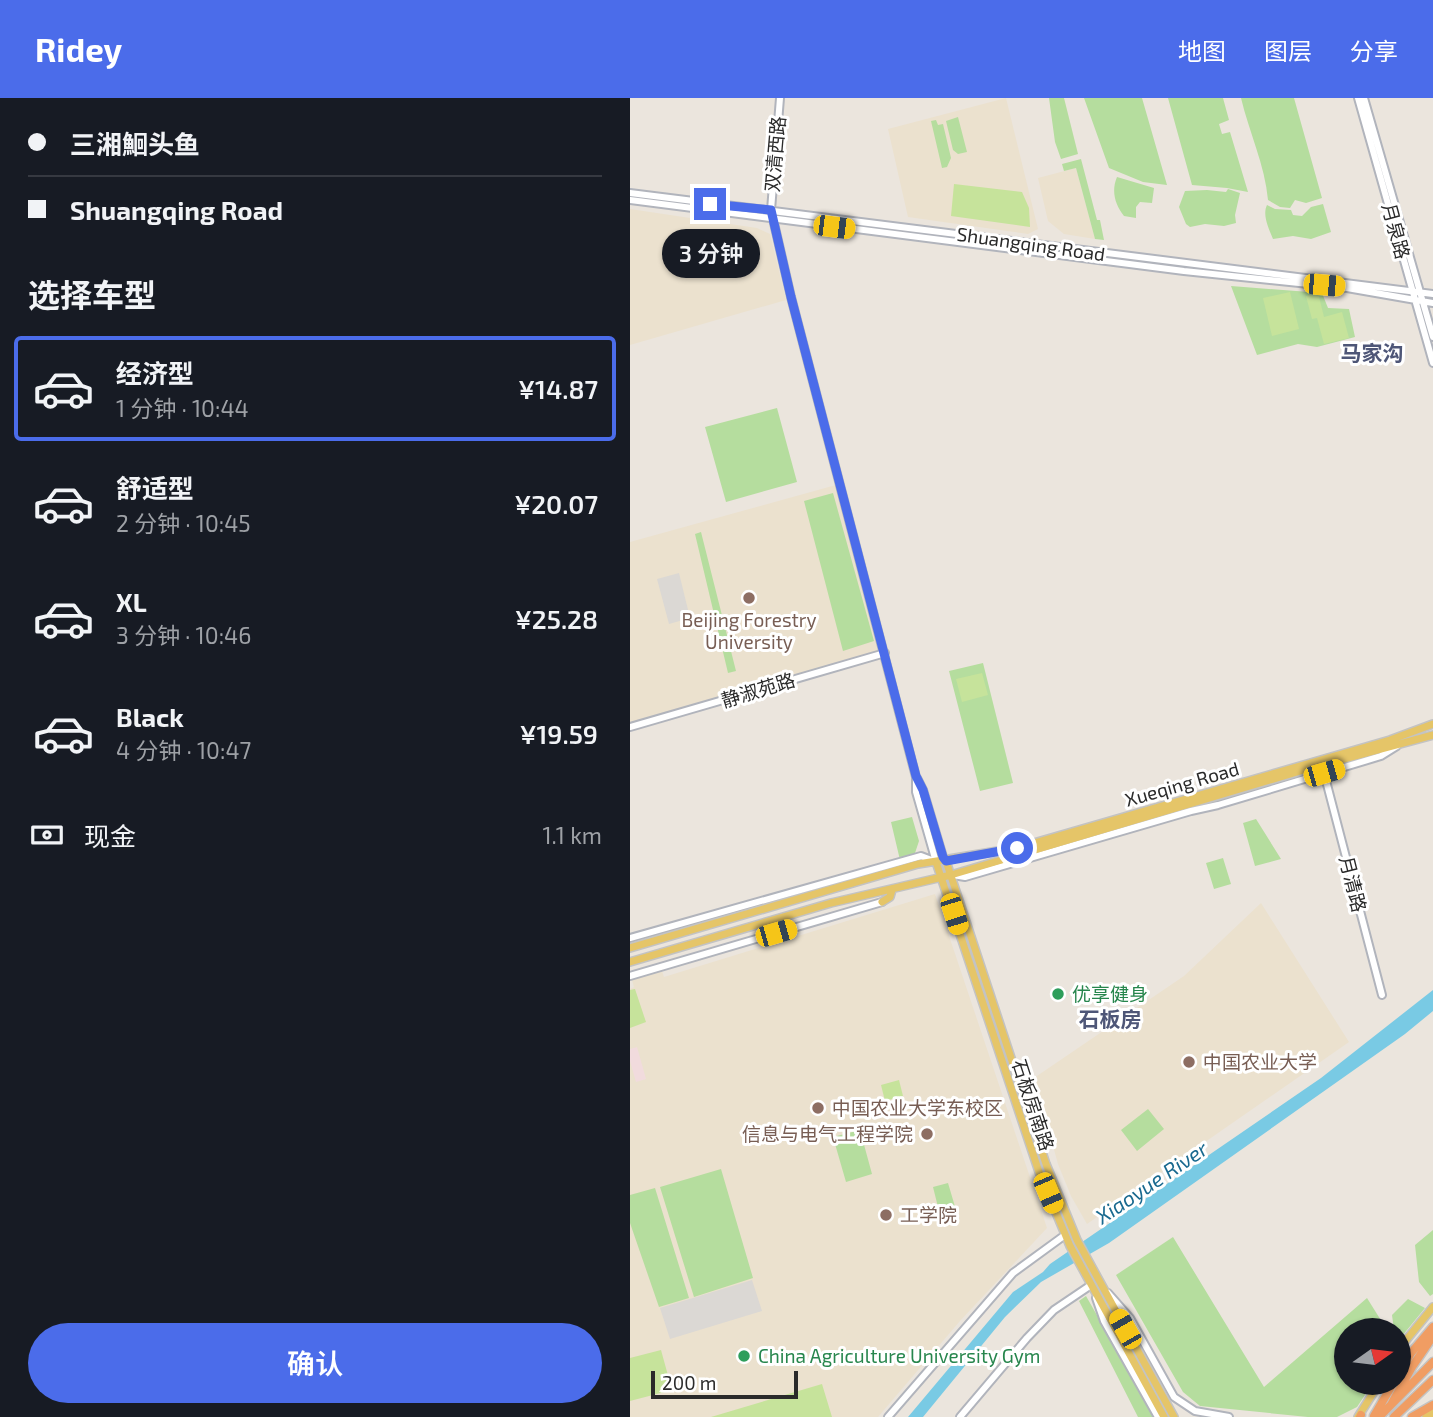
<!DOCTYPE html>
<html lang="zh">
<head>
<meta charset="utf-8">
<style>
  :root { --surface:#171b24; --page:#242831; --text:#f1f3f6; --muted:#9ea1a6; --line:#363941; --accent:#4b6cea }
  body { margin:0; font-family:"Exo 2","Noto Sans SC",sans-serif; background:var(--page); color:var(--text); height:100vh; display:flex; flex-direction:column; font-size:26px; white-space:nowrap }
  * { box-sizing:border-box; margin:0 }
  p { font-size:23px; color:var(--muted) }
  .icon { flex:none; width:38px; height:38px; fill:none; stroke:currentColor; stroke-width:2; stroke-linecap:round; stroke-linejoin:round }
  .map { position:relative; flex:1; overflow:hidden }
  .side { display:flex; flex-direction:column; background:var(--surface); width:630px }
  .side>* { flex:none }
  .hud { display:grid; align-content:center; height:154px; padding:0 28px; background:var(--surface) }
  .needle { width:46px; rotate:76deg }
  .fabs { position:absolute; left:704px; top:1220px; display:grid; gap:14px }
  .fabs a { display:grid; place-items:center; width:77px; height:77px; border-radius:50%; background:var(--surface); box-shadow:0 2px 5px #0004; font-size:35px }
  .scale { position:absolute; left:21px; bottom:18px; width:147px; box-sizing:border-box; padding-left:7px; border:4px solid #2a2a2a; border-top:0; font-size:19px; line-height:24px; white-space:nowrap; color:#2a2a2a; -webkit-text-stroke:5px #fff; paint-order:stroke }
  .end { position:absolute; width:32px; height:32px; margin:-16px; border:9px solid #4b6cea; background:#fff; box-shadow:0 0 0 4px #fff }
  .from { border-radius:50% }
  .bubble { position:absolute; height:49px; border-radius:24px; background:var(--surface); box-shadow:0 2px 5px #0004; font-size:23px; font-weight:600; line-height:49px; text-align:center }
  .car { position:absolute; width:21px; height:42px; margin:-21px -10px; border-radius:9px; box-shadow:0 0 5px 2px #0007; background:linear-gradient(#f5c518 24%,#345 0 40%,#f5c518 0 76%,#345 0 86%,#f5c518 0) }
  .hud b { display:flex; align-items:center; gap:24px; height:66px; font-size:26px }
  .hud b+b { border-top:2px solid var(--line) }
  .hud i { width:18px; height:18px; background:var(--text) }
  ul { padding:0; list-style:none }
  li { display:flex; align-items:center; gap:21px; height:105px; margin:0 14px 10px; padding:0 14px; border:4px solid transparent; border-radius:7px }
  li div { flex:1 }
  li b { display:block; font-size:26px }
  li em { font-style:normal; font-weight:600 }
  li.on { border-color:var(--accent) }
  li>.icon { width:63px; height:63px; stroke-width:1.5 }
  h2 { padding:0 28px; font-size:32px; line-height:84px }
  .pay { display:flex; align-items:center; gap:18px; height:77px; padding:0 28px; font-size:26px }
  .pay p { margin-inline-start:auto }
  .action { display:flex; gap:14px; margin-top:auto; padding:14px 28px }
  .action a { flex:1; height:80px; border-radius:42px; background:var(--accent); color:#fff; font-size:28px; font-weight:600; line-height:80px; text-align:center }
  header { display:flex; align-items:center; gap:42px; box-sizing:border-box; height:98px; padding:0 35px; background:var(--accent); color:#fff }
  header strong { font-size:33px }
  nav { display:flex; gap:38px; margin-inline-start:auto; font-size:24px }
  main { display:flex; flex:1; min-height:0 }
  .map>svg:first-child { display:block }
  .education { fill:#ebe1ce }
  .medical { fill:#f1dbdd }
  .green { fill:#b5dd9e }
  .pitch { fill:#c6e39b }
  .plaza { fill:#dbd8d4 }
  .water { fill:#79cae4 }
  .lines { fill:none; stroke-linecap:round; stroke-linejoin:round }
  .secondary-casing { stroke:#b1b4bc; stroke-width:10 }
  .primary-casing { stroke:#c3c3c3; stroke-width:10 }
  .highway-casing { stroke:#c3c3c3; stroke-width:11 }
  .secondary { stroke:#fff; stroke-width:6 }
  .primary { stroke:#e5c568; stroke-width:7 }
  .highway { stroke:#f09d63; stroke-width:8 }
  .route { stroke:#4b6cea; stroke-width:9 }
  .education-dot { fill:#8d6e63; stroke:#fff; stroke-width:2.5 }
  .leisure-dot { fill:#2e9e5b; stroke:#fff; stroke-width:2.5 }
  .labels { text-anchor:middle; stroke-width:6; stroke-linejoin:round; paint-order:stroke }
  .street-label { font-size:19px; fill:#2a2a2a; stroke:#fff }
  .education-label { font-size:19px; fill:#785e54; stroke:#fff; text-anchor:start }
  .leisure-label { font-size:19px; fill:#27864d; stroke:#fff; text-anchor:start }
  .neighbourhood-label { font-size:21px; font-weight:bold; fill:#4e5677; stroke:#fff }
  .water-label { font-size:21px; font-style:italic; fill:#19698f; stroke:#fff }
</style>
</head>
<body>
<header>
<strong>Ridey</strong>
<nav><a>地图</a><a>图层</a><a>分享</a></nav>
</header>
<main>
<section class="side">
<div class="hud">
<b><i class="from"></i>三湘鮰头鱼</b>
<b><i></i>Shuangqing Road</b>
</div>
<h2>选择车型</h2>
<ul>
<li class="on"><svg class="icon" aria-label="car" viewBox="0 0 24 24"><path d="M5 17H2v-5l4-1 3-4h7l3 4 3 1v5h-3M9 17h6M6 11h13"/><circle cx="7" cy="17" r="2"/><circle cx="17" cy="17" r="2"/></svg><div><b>经济型</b><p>1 分钟 · 10:44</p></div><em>¥14.87</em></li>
<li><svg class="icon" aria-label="car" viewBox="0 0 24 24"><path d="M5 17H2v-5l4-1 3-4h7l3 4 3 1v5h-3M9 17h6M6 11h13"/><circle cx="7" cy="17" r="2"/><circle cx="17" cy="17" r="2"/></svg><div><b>舒适型</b><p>2 分钟 · 10:45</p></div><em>¥20.07</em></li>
<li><svg class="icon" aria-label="car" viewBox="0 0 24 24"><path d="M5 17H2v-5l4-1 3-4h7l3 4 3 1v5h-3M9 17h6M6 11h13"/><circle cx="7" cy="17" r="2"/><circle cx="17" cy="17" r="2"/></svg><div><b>XL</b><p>3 分钟 · 10:46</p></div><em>¥25.28</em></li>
<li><svg class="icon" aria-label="car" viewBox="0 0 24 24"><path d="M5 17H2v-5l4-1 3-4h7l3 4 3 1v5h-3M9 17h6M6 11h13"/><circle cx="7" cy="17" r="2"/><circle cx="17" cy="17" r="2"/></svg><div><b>Black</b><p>4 分钟 · 10:47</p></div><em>¥19.59</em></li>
</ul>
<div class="pay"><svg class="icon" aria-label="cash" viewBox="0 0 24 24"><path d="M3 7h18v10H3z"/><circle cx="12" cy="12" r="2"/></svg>现金<p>1.1 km</p></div>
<div class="action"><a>确认</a></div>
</section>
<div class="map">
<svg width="803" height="1319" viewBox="0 0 803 1319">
  <rect width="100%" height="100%" fill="#ebe5dd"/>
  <path class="education" d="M376 0 408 131 398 136 278 119 258 31Z
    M446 70 465 141 434 136 418 123 408 80Z
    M0 111 127 130 140 136 156 202 0 247Z
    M206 387 255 555 0 626V444Z
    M305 796 417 1130 330 1223 248 1319H0V891L4 889 2 882 32 873 34 879Z
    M631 805 719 944 457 1126 441 1098 428 1066 404 980 554 878Z"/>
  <path class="medical" d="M7 949 16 981 6 984 0 963V951Z"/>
  <path class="green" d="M419 0H434L448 56 431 61 425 44Z
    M454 0H512L537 87 513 84 479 70Z
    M538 0H593L599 22 589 26 592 36 600 34 618 94 597 90 562 87Z
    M611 0H664L692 100 676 105 665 102 660 110 650 109 638 102C635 67 619 34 611 0Z
    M328 19 337 54 328 56 323 52 316 23Z
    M306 22 308 27 313 26 321 60 317 69 312 70 301 23Z
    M451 61 467 122H470L474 142 465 141 446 70 434 73 432 66Z
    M487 79 524 90 522 105 510 104 506 109V120L494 118C485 107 481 93 487 79Z
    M598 91 610 95 605 117 606 125 594 128 575 126 560 129 556 126 549 109 555 93 577 92 596 94Z
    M693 106 701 134 681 141 663 138 643 141C639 131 632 117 637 107L645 111 661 112 663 117 672 118 681 109Z
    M601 188 692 195 698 210 719 211 725 239 687 249 668 246 627 257Z
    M147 310 167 384 96 404 75 329Z
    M203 395 244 543 213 553 174 403Z
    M71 434 106 573 98 575 65 436Z
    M353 565 383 685 350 693 319 573Z
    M282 719 289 743 284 758 270 762 261 724Z
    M626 721 651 761 625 768 613 725Z
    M593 760 601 786 584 791 576 765Z
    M518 1011 534 1031 507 1053 491 1032Z
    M230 1032 242 1076 216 1084 203 1039Z
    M91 1071 123 1180 64 1199 30 1089Z
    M318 1085 326 1112 310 1117 303 1089Z
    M25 1090 59 1200 29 1209 0 1125V1097Z
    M803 1132V1196L800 1198 789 1184 785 1147Z
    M543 1139 634 1289 737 1200 757 1232H716V1284L743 1285 727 1309 707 1319H678L570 1308 553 1294 486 1177Z
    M456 1198 525 1319H508L449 1203Z
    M778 1201 795 1210 768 1243V1232H764L762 1217Z"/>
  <path class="pitch" d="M324 86 392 94 399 110 400 129 321 118Z
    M660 194 669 231 642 238 633 200Z
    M688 195 694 219 712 214 719 240 694 246 687 220 682 221 676 198Z
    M352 575 358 597 332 604 326 581Z
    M5 891 16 924 0 930V892Z
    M269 982 273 998 255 1003 251 987Z
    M31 1252 42 1292 0 1303V1260Z
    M192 1286 202 1319H81Z"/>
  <path class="plaza" d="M49 475 60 520 39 526 27 481Z
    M122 1182 132 1213 40 1241 30 1210Z"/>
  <path class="water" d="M803 892V913L775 936 479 1145 411 1184 375 1219 293 1319H278L383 1194 413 1174 420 1166 691 980Z"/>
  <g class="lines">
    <g class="secondary-casing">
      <path id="secondary" d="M150 0 141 112 161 199 286 679V694L306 764
        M728 0 803 265
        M734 0 803 239
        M0 95 803 196
        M0 102 554 173 717 190 803 205
        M0 629 255 555
        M694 675 752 897
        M287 680 293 692 313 759 316 763
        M323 777 335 779 561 713 588 707 751 658 767 648
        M0 840 291 758 304 763
        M0 878 252 804
        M478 1195 500 1220 544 1299 565 1313 599 1319
        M466 1200 474 1223 528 1319
        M258 1319 383 1175 435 1137
        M330 1319 397 1240 424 1212 461 1187"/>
    </g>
    <g class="primary-casing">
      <path id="primary" d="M316 763 416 1066 447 1142 544 1319
        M306 764 409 1074 440 1148 534 1319
        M252 804 260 799 262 792
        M0 850 288 766 387 750 760 642 803 626
        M0 864 201 805 321 777 677 671 803 637
        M768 1252 803 1209
        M728 1319 750 1284
        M796 1319 803 1315"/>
    </g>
    <g class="highway-casing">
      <path id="highway" d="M768 1277 781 1255 803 1229
        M762 1305 782 1269 803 1238
        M744 1318 764 1284
        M730 1319 731 1317
        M749 1319 803 1264
        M764 1319 803 1282
        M782 1319 803 1307"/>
    </g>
    <use href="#secondary" class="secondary"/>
    <use href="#primary" class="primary"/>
    <use href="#highway" class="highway"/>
  </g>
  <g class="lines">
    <path class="route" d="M80 106 141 112 161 199 286 678 293 692 313 759 316 763 387 750"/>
  </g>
  <g class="education-dot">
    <circle cx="119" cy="500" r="7"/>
    <circle cx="559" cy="964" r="7"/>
    <circle cx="188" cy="1010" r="7"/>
    <circle cx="297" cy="1036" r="7"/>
    <circle cx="256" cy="1117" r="7"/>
  </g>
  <g class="leisure-dot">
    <circle cx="428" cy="896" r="7"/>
    <circle cx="114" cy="1258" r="7"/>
  </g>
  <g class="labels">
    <g class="street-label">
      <text transform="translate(145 56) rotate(-85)" y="7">双清西路</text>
      <text transform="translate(766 133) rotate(75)" y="7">月泉路</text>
      <text transform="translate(401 146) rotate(8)" y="7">Shuangqing Road</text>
      <text transform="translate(128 592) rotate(-17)" y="7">静淑苑路</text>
      <text transform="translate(552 686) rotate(-16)" y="7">Xueqing Road</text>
      <text transform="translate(723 786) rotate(76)" y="7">月清路</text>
      <text transform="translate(403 1007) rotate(72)" y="7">石板房南路</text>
    </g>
    <g class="education-label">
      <text x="119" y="529" text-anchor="middle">Beijing Forestry<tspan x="119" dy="22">University</tspan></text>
      <text x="573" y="971">中国农业大学</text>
      <text x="202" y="1017">中国农业大学东校区</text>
      <text x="283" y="1043" text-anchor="end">信息与电气工程学院</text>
      <text x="270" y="1124">工学院</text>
    </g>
    <g class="leisure-label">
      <text x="442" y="903">优享健身</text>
      <text x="128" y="1265">China Agriculture University Gym</text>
    </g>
    <g class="neighbourhood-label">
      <text x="742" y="263">马家沟</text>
      <text x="480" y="929">石板房</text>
    </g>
    <g class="water-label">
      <text transform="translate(522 1085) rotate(-34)" y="7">Xiaoyue River</text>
    </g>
  </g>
</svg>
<div class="fabs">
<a><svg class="needle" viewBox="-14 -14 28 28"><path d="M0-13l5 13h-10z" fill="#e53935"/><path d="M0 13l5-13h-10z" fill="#9ea1a6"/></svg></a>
</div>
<div class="scale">200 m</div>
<i class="end from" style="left:387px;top:750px"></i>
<i class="end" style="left:80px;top:106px"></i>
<div class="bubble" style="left:32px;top:131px;width:98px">3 分钟</div>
<i class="car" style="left:204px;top:129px;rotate:97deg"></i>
<i class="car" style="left:694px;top:187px;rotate:95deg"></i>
<i class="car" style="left:694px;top:675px;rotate:74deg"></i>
<i class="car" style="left:324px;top:816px;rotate:162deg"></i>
<i class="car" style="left:146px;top:835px;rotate:74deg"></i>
<i class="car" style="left:418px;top:1095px;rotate:157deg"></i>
<i class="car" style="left:495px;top:1231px;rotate:330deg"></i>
</div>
</main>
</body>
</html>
